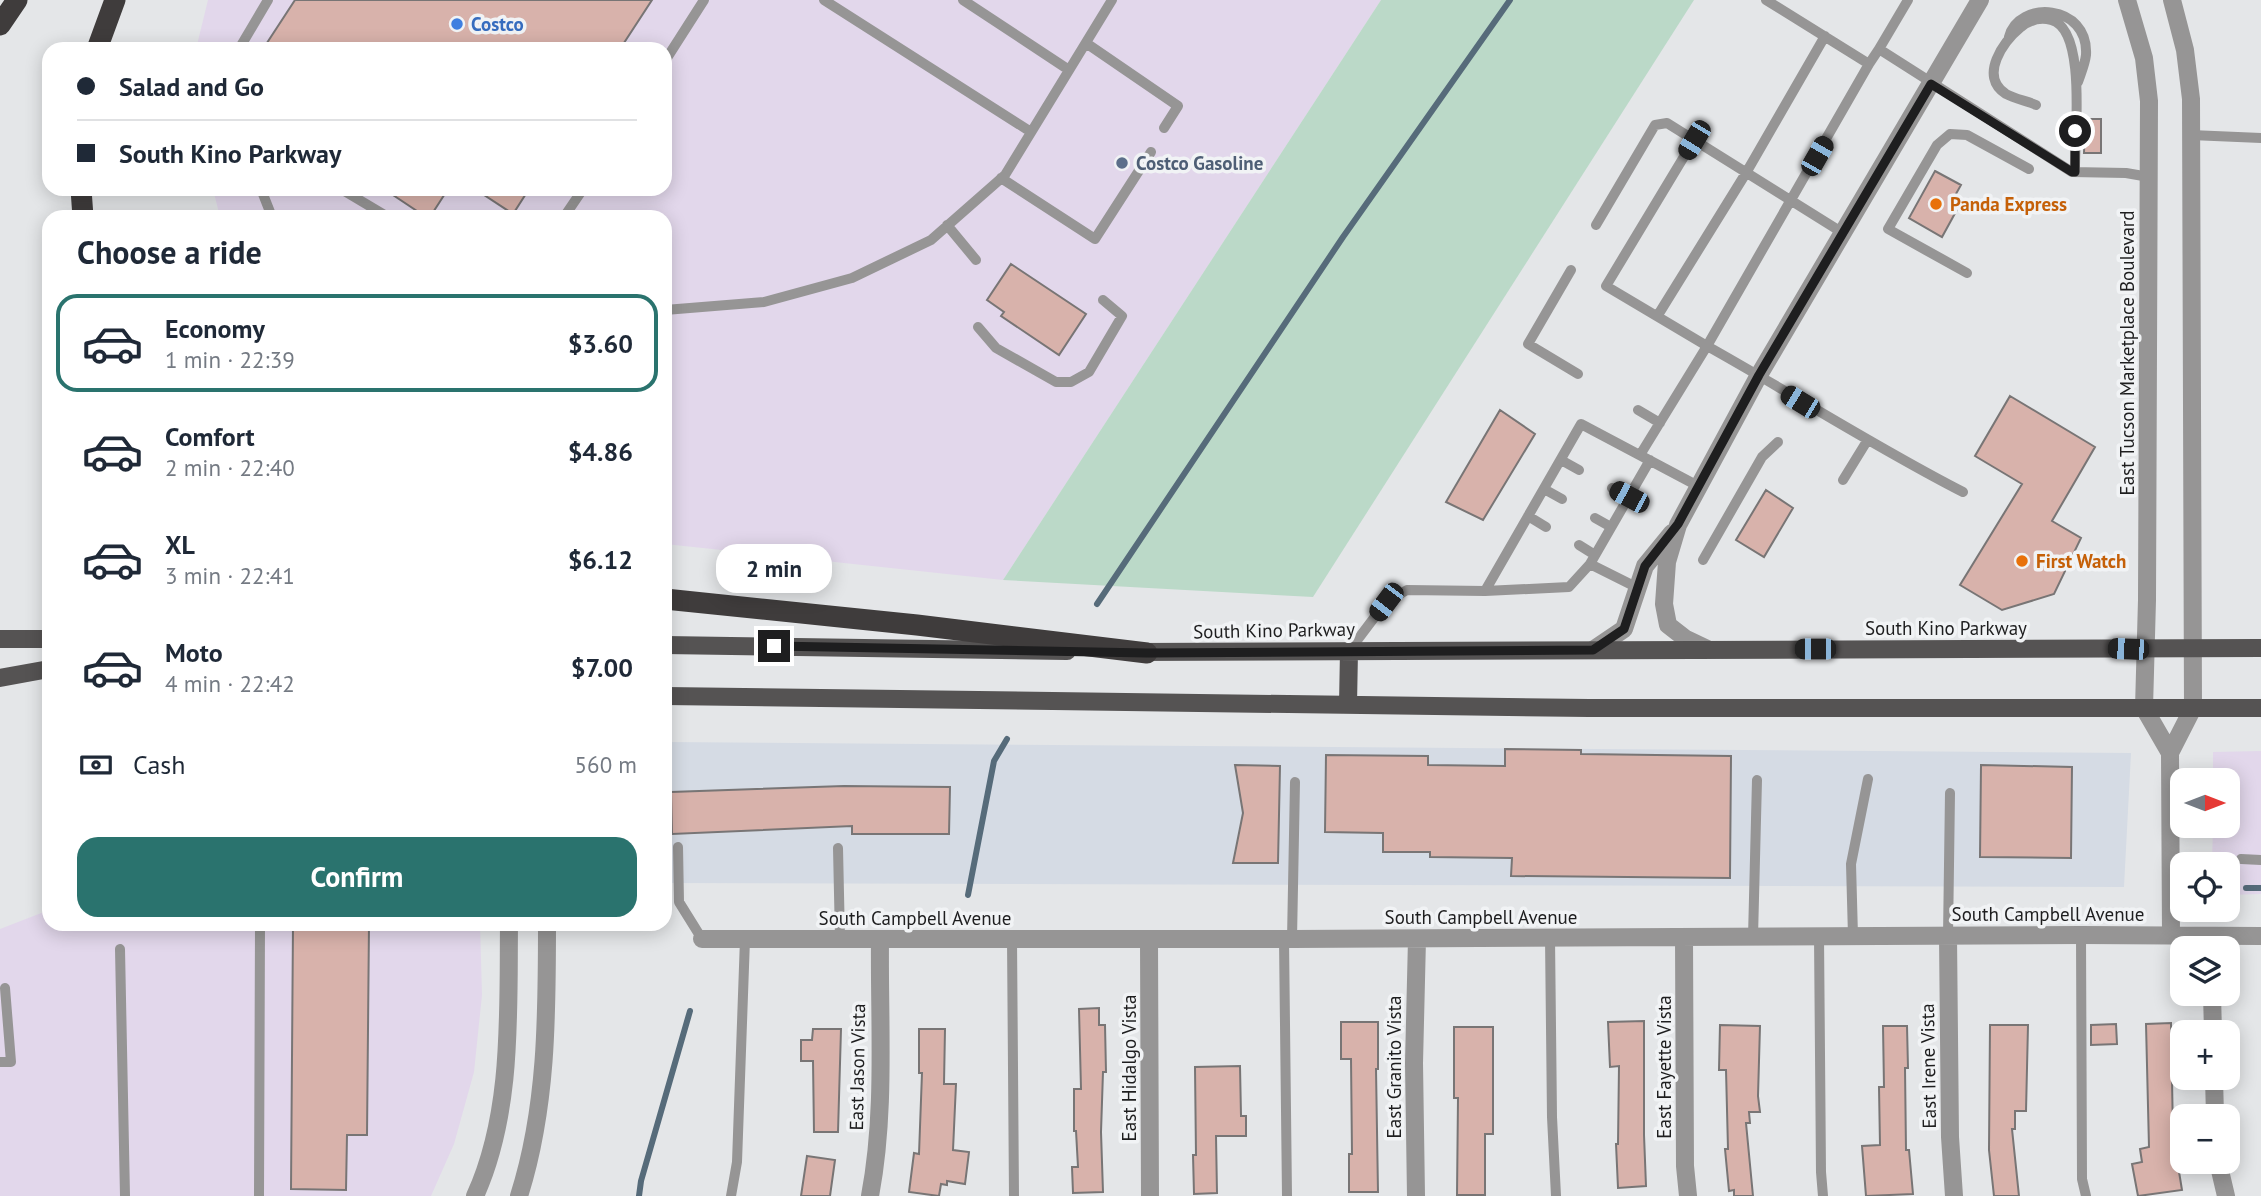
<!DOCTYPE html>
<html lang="en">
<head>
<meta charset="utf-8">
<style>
  :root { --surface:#fff; --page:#f2f2f3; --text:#1f2937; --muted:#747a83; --line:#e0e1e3; --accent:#2a736e }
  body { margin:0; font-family:"PT Sans",sans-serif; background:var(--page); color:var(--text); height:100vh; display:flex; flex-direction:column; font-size:26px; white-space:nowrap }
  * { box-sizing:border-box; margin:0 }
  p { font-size:23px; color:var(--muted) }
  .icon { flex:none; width:38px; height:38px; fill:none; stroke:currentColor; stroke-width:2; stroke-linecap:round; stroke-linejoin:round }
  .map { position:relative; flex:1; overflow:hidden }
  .drawer { position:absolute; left:42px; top:210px; width:630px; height:721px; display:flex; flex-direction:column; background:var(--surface); border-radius:21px; box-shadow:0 4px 18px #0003 }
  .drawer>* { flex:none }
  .top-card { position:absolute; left:42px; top:42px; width:630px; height:154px; border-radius:21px; box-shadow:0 4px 18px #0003; display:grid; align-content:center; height:154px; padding:0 35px; background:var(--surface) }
  .needle { width:46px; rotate:90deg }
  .buttons { position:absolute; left:2170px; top:768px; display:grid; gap:14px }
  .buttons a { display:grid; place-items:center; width:70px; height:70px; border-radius:14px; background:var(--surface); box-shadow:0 4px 18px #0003; font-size:35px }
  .end { position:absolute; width:32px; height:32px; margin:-16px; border:9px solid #1e1e1f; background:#fff; box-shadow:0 0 0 4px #fff }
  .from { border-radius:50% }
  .bubble { position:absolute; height:49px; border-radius:21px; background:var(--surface); box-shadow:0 4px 18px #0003; font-size:23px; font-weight:600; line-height:49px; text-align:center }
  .car { position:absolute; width:21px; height:42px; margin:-21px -10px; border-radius:9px; box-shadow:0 0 5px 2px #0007; background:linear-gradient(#222 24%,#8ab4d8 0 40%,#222 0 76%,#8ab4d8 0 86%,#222 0) }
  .top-card b { display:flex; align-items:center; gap:24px; height:66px; font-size:26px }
  .top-card b+b { border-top:2px solid var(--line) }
  .top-card i { width:18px; height:18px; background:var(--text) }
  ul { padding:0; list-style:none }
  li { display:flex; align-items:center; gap:21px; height:98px; margin:0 14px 10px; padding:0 21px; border:4px solid transparent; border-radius:21px }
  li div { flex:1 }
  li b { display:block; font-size:26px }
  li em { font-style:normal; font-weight:600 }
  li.on { border-color:var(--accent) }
  li>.icon { width:63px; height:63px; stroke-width:1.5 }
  h2 { padding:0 35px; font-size:32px; line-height:84px }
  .pay { display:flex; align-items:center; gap:18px; height:77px; padding:0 35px; font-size:26px }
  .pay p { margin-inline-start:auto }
  .primary-button { display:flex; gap:14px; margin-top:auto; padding:14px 35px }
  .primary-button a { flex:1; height:80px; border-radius:21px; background:var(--accent); color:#fff; font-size:28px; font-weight:600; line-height:80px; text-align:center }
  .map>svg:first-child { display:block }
  .commercial { fill:#e2d7eb }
  .built { fill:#d5dbe4 }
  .green { fill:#bbd9c8 }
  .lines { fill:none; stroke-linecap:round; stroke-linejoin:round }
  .stream { stroke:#566b7a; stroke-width:6 }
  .building { fill:#d8b2ab; stroke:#787575; stroke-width:2 }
  .service { stroke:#969595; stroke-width:10 }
  .minor { stroke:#969595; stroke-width:18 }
  .primary { stroke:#555353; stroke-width:18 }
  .motorway { stroke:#3f3c3c; stroke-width:21 }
  .route { stroke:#1e1e1f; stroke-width:9 }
  .shop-dot { fill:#3f7fe0; stroke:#f1f3f5; stroke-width:2.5 }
  .service-dot { fill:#5c6f8a; stroke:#f1f3f5; stroke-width:2.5 }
  .food-dot { fill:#e8710a; stroke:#f1f3f5; stroke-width:2.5 }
  .labels { text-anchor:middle; stroke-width:7; stroke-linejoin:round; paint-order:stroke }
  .shop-label { font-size:19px; font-weight:bold; fill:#366cbe; stroke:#f1f3f5; text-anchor:start }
  .service-label { font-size:19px; font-weight:bold; fill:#4e5e75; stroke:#f1f3f5; text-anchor:start }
  .food-label { font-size:19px; font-weight:bold; fill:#c56008; stroke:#f1f3f5; text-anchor:start }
  .street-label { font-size:19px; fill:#1e1e1f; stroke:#f1f3f5 }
</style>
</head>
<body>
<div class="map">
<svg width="2261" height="1196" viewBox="0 0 2261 1196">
  <rect width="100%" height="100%" fill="#e4e6e8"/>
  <path class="commercial" d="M208 0H1381L1003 580 665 544V217H220L213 189H665V49H196Z
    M2261 751V894L2228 895V864H2212L2213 826H2228V780H2213V752Z
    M49 910V924H480L482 995 474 1072 454 1144 431 1196H0V929Z"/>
  <path class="built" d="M665 742 2131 753 2124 887 665 883Z"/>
  <path class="green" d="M1381 0H1694L1313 597 1003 580Z"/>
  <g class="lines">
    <path class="stream" d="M1097 604 1343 237 1510 0
      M2246 888H2261
      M968 895 994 761 1007 739
      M639 1196 641 1181 690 1011"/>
  </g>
  <path class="building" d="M295 0H652L620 49H263Z
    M2085 119H2101V153H2084Z
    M1935 171 1961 185 1952 201 1959 206 1942 237 1909 218Z
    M384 189H448L430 217H426Z
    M475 189H529L513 214Z
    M1011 264 1086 314 1059 355 1001 316 1004 312 987 300Z
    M2010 396 2095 447 2052 521 2081 538 2054 594 2002 610 1960 585 2022 484 1975 456Z
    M1500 410 1535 434 1483 520 1446 502Z
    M1766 490 1793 508 1764 557 1736 540Z
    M1505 749 1581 750V754L1731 756 1730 878 1511 876 1512 858 1430 857V852H1383V833L1325 832 1326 755 1428 756V765L1505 766Z
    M1235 765 1280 766 1278 863H1233L1243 813Z
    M1981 765 2072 767 2071 858 1980 857Z
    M844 786 950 787 949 834H852V826L672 834 671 792Z
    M293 924H369L367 1135H347L346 1190 291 1189Z
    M1099 1008V1025H1105L1106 1072H1103L1101 1132 1103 1192 1073 1193 1072 1167H1078L1076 1131H1074V1089H1081L1079 1009Z
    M1644 1021V1135L1646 1186 1618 1188 1616 1144H1618L1619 1066 1610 1067 1608 1022Z
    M1341 1022H1378V1069H1376L1378 1192H1349V1154H1352L1351 1059H1341Z
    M2171 1023 2173 1135 2182 1190 2138 1196 2132 1164 2142 1162 2140 1149 2149 1147 2146 1024Z
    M2116 1024 2117 1044 2091 1045V1025Z
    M1720 1025 1760 1026 1758 1096 1760 1112H1749L1750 1123H1746L1753 1196H1734V1190L1729 1191 1725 1149H1728L1726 1070H1719Z
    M1990 1025H2028L2026 1111H2015V1129H2012L2019 1196H1994L1989 1150Z
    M1883 1026H1907L1908 1068H1905L1906 1150H1909L1913 1194 1866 1196 1862 1146 1880 1145 1879 1087H1884Z
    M1454 1027H1493V1134H1485V1195H1457L1458 1098H1454Z
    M813 1029H841L838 1132H814L813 1061H801V1040H812Z
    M919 1029H945L944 1084H956L953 1150 969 1152 965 1184 947 1181V1185L941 1184 939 1196 909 1192 914 1153 919 1154 922 1073H919Z
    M1240 1066 1241 1116H1246V1136H1216L1217 1193 1194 1194 1193 1155H1196L1195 1067Z
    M807 1156 835 1160 830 1196H801Z"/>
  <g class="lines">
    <path class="service" d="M824 0 1031 132
      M963 0 1069 70
      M1766 0 1869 64 1879 49
      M1908 0 1879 49 2072 172 2126 173 2149 177
      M2009 37C2018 0 2089 3 2086 55 2085 64 2081 73 2078 82
      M1086 43 1178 106 1164 128
      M239 49 268 0
      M665 61 704 0
      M1869 64 1707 346C1793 394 1875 447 1963 492
      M2036 105C2027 101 2015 99 2006 94 1978 76 2004 41 2021 27 2030 20 2040 17 2051 20 2088 29 2074 141 2075 172
      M2191 135 2261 138
      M1001 178 1095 239 1151 152
      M261 189 272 217
      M341 189 388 217
      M564 217 583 189
      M947 225 976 260
      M1596 225 1655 125 1667 123 1843 233
      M1571 270 1528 344 1578 374
      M1967 273 1888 229 1937 145 1950 134 1967 135 2029 169
      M665 310 764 302 852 278 931 240 1005 175 1112 0
      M1658 315 1746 173 1825 36
      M978 327 996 348 1056 382H1071L1089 372 1122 316 1103 300
      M1638 410 1660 423
      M1640 455 1707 346 1606 286 1694 140
      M1561 460 1579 470
      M1843 480 1867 441
      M1612 488 1629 497
      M1544 489 1562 499
      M1528 516 1546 527
      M1595 518 1611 527
      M1579 545 1595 555
      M1703 560 1762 457 1778 442
      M1590 564 1638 588
      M1485 591 1569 587 1590 564 1650 460
      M1349 651 1386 602 1407 590 1485 591 1581 424 1698 486
      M678 847 679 902 702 939
      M838 848 840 939
      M2241 859 2261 860
      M2081 935 2082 1179 2086 1196
      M1819 936 1821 1172 1823 1196
      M1853 936 1851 864 1868 779
      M1948 936 1950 793
      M1753 937 1757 780
      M1550 938 1552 1117 1556 1196
      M1012 939 1014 1196
      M1284 939 1287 1196
      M1292 939 1295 782
      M120 949 125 1196
      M0 1062H11L5 988
      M259 1196 260 924
      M731 1196 737 1162 745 939"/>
    <path class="minor" d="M2127 0 2144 58 2149 101 2147 600 2144 708 2170 753 2171 935
      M1707 649 1686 639 1668 625 1664 604 1667 562 1678 525 1759 375 1980 0
      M1593 650 1624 629 1645 566 1672 533
      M2170 753 2193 708 2191 99 2185 50 2172 0
      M1948 936 1950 1137 1954 1196
      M1684 937 1685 1166 1688 1196
      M702 939H1292L2081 935 2261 936
      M1149 940 1150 1196
      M2212 994 2213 1032
      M2214 1078 2215 1116
      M2218 1162 2226 1196
      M475 1196C513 1113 508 1013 509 924
      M519 1196C547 1108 547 1016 547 924
      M870 1196C886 1112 879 1024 880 939
      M1416 1196 1414 1063 1417 939"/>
    <path class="primary" d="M0 639H49
      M665 645 1067 651
      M1134 652 2261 648
      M0 678 49 669
      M665 696 1589 708H2261
      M1348 705 1349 651"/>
    <path class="motorway" d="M0 25 17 0
      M97 49 115 0
      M81 189 83 217
      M665 599 917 625 1147 653"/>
  </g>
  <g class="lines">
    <path class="route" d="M774 646 1147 653 1593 650 1624 629 1645 566 1678 524 1759 375 1931 84 2072 172H2075V131"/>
  </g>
  <circle class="shop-dot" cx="457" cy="24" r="7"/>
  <circle class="service-dot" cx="1122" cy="163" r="7"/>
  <g class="food-dot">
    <circle cx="1936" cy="204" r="7"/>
    <circle cx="2022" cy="561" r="7"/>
  </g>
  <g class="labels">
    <g class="shop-label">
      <text x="471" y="31">Costco</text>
    </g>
    <g class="service-label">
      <text x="1136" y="170">Costco Gasoline</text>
    </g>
    <g class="food-label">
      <text x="1950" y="211">Panda Express</text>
      <text x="2036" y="568">First Watch</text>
    </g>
    <g class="street-label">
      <text transform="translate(2127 353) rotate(-90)" y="7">East Tucson Marketplace Boulevard</text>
      <text x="1946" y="635">South Kino Parkway</text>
      <text transform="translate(1274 630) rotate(-1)" y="7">South Kino Parkway</text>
      <text x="2048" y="921">South Campbell Avenue</text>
      <text x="1481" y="924">South Campbell Avenue</text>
      <text x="915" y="925">South Campbell Avenue</text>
      <text transform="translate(1928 1066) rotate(-91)" y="7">East Irene Vista</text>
      <text transform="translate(857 1067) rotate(-89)" y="7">East Jason Vista</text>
      <text transform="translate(1394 1067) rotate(-90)" y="7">East Granito Vista</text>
      <text transform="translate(1664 1067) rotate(-90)" y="7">East Fayette Vista</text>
      <text transform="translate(1129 1068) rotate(-90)" y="7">East Hidalgo Vista</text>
    </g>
  </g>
</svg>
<div class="buttons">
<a><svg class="needle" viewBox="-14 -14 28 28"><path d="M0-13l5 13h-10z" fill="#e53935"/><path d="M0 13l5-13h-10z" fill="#747a83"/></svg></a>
<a><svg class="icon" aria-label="locate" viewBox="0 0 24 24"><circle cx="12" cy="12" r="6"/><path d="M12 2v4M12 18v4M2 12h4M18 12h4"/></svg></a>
<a><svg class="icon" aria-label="layers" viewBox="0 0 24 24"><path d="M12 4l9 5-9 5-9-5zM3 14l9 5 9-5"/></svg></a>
<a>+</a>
<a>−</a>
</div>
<i class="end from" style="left:2075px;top:131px"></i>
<i class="end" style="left:774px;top:646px"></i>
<div class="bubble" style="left:716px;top:544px;width:116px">2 min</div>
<i class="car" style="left:1694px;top:140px;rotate:211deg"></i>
<i class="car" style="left:1817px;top:156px;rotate:30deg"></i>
<i class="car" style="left:1800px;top:402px;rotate:301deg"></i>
<i class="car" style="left:1629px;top:497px;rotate:298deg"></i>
<i class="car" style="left:1386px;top:602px;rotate:217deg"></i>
<i class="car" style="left:1815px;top:649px;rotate:270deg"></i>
<i class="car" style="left:2128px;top:649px;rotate:272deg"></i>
<div class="top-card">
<b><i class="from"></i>Salad and Go</b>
<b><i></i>South Kino Parkway</b>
</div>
<section class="drawer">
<h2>Choose a ride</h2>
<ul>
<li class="on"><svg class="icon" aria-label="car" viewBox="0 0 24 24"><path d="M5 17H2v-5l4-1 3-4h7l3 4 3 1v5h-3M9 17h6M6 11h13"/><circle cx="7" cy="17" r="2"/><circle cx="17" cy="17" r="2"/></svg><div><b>Economy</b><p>1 min · 22:39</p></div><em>$3.60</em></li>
<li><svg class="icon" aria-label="car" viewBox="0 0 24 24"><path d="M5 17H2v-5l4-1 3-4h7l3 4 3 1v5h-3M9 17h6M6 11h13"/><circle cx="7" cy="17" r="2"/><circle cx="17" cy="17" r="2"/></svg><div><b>Comfort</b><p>2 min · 22:40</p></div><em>$4.86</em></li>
<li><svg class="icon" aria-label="car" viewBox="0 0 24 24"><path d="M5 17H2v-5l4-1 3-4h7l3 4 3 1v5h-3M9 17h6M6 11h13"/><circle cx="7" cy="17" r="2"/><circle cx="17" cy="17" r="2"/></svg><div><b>XL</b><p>3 min · 22:41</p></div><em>$6.12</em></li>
<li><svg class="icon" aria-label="car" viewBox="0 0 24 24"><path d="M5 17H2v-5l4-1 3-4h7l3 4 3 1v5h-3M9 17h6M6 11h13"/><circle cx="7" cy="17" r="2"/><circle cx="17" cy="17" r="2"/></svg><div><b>Moto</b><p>4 min · 22:42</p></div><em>$7.00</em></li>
</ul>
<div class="pay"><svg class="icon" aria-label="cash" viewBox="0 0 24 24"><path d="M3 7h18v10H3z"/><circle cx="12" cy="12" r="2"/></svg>Cash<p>560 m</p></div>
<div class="primary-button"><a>Confirm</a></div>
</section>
</div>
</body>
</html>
